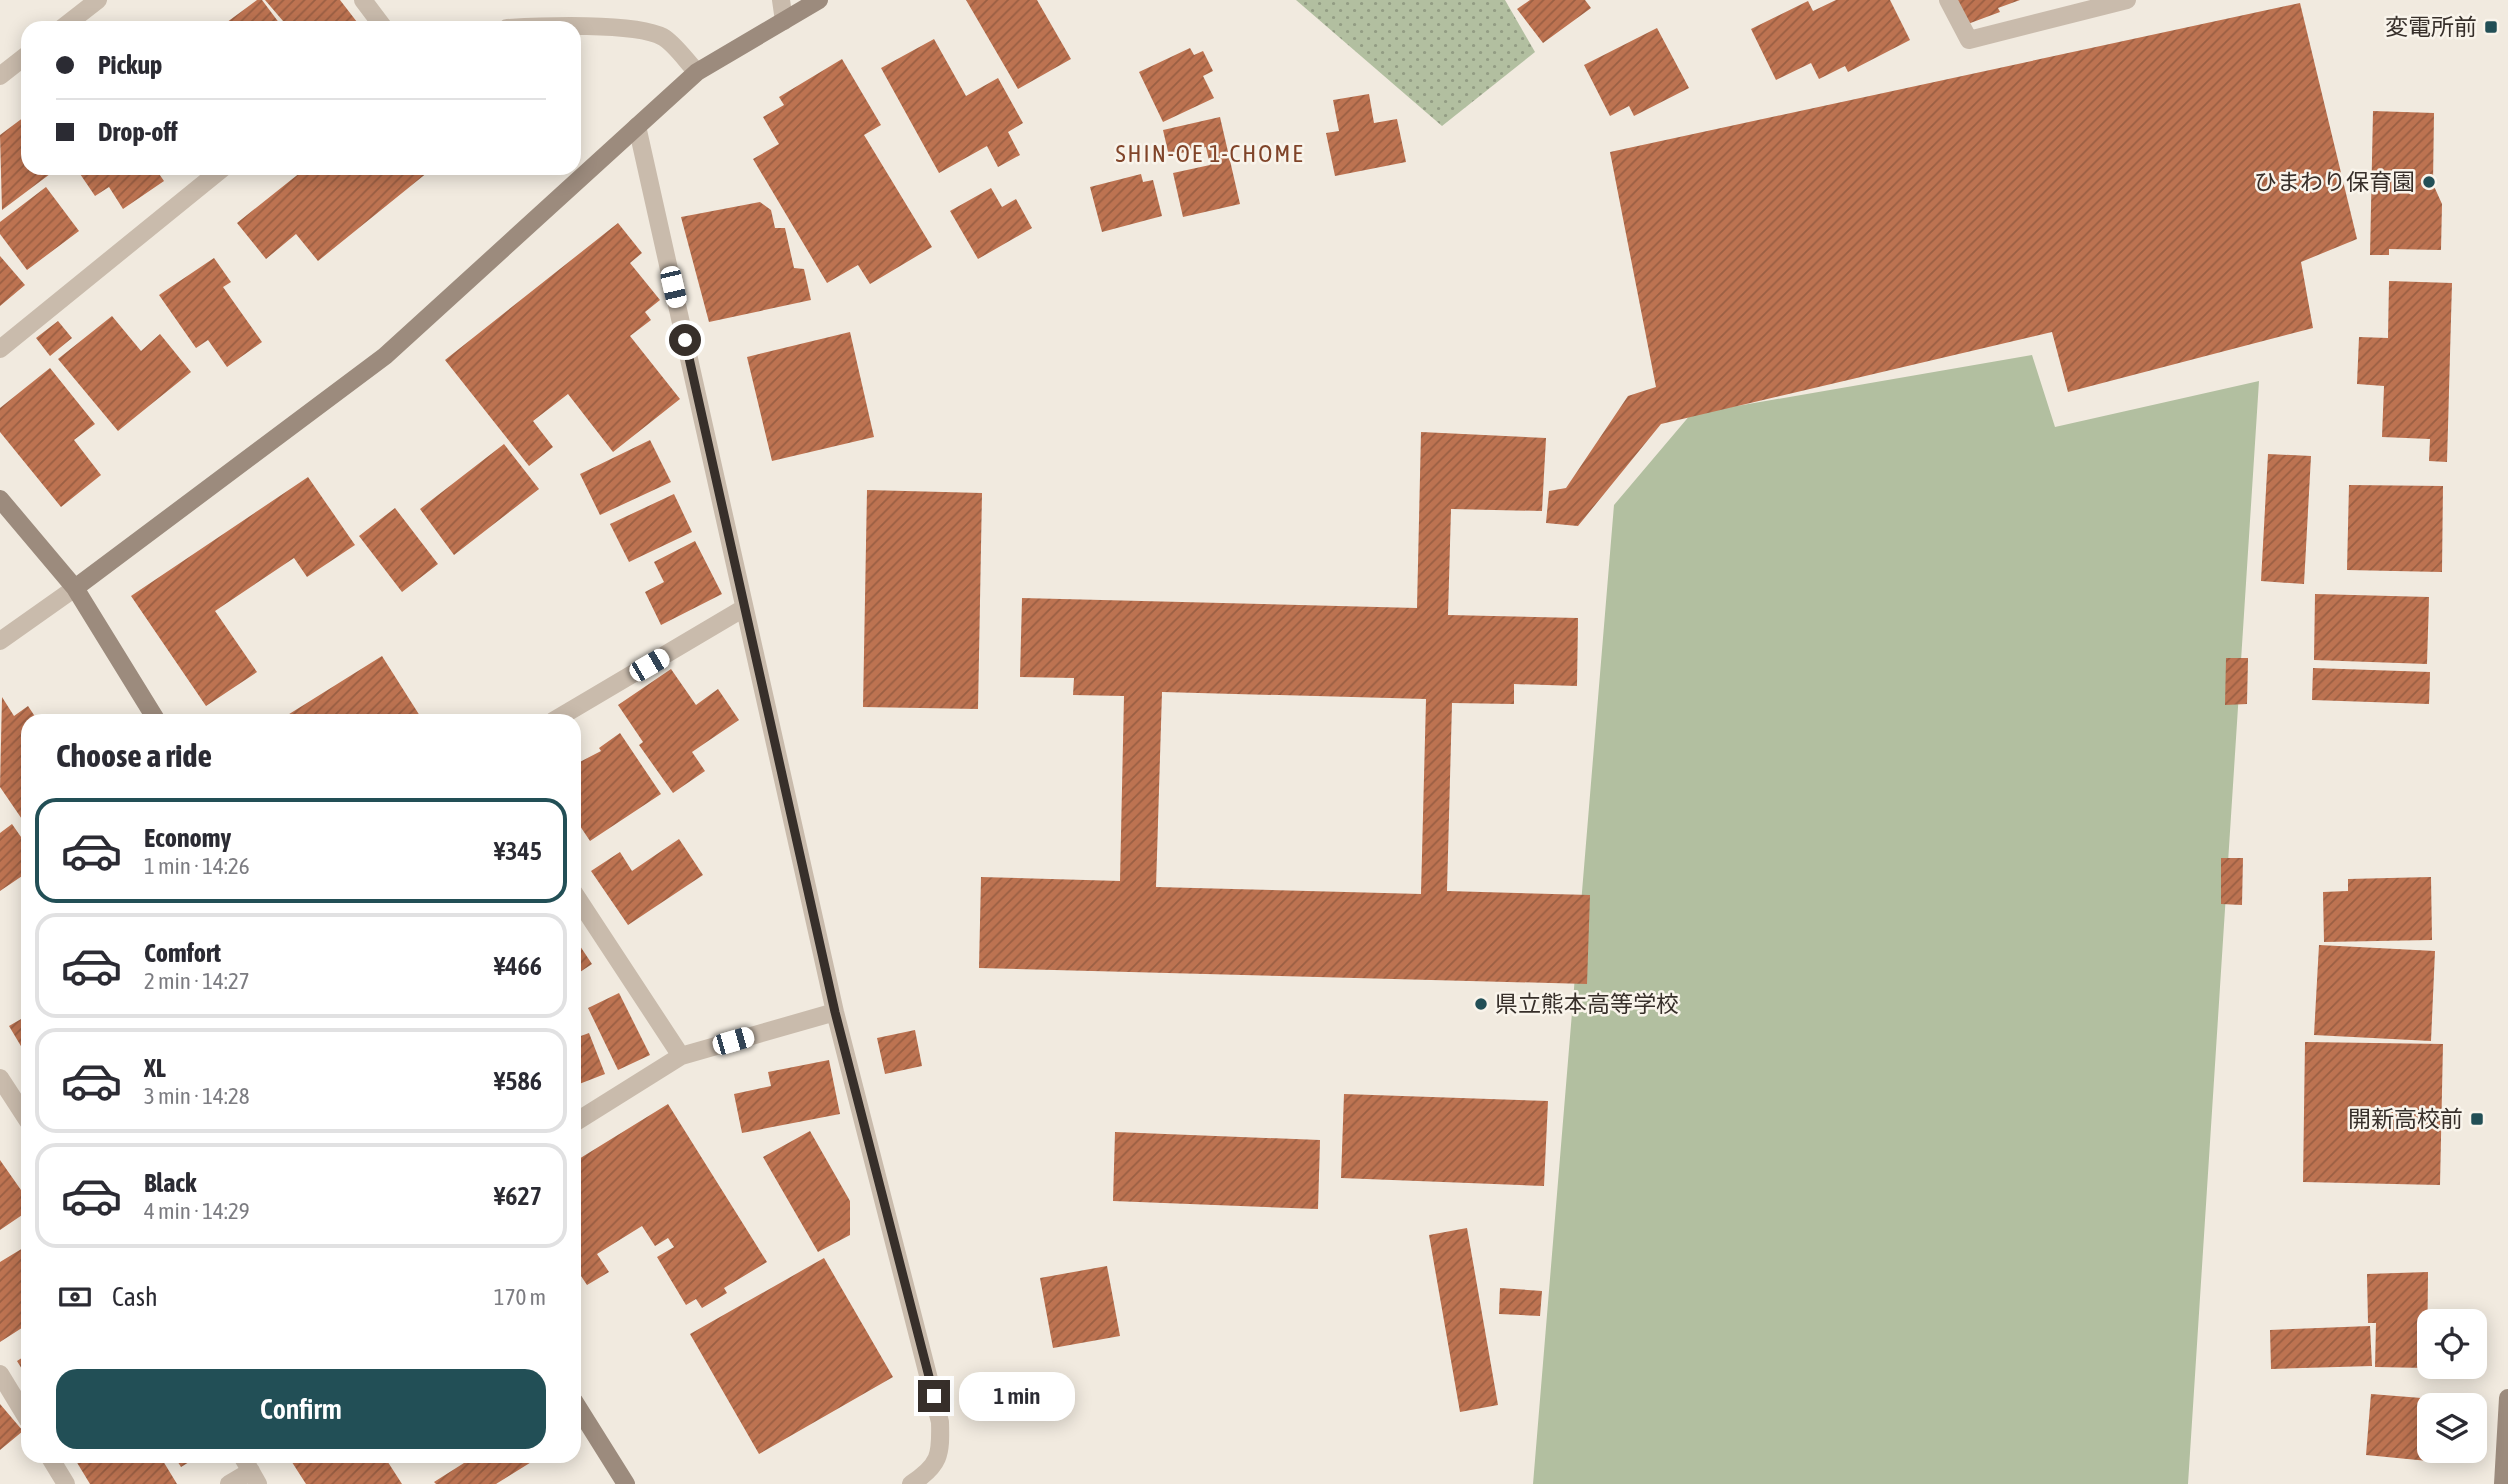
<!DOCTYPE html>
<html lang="en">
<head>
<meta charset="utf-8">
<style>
  :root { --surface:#fff; --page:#f7f7f7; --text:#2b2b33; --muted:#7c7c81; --line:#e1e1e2; --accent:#224f56 }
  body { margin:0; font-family:"Asap Condensed","Noto Sans JP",sans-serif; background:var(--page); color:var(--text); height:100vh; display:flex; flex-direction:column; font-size:26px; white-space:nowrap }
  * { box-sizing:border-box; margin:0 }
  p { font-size:23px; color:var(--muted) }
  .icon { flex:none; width:38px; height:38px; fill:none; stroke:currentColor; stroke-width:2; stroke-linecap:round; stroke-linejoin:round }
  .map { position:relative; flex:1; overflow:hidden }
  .side { position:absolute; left:21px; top:714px; width:560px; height:749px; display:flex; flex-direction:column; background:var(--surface); border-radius:21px; box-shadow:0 4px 18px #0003 }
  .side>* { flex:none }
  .banner { position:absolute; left:21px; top:21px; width:560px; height:154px; border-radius:21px; box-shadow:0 4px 18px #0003; display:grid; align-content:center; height:154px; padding:0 35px; background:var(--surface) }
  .controls { position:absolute; left:2417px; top:1309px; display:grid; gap:14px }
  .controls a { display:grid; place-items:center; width:70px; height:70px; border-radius:14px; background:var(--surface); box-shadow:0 4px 18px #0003; font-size:35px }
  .end { position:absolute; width:32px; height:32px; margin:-16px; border:9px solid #372f2a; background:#fff; box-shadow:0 0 0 4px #fff }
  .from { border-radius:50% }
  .bubble { position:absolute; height:49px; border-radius:21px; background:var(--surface); box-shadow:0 4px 18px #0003; font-size:23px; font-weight:600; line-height:49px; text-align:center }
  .car { position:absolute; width:21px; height:42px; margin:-21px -10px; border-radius:9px; box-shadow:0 0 5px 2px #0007; background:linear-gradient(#fff 24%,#345 0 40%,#fff 0 76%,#345 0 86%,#fff 0) }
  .banner b { display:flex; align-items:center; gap:24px; height:66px; font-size:26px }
  .banner b+b { border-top:2px solid var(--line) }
  .banner i { width:18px; height:18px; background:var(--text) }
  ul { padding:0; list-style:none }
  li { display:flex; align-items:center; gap:21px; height:105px; margin:0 14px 10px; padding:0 21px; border:4px solid var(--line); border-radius:21px }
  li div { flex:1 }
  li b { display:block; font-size:26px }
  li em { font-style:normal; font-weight:600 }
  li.on { border-color:var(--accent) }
  li>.icon { width:63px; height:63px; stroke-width:1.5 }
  h2 { padding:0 35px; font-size:32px; line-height:84px }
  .pay { display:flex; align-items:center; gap:18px; height:77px; padding:0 35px; font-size:26px }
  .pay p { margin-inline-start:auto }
  .primary-button { display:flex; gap:14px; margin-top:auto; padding:14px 35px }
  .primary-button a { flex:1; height:80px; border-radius:21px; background:var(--accent); color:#fff; font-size:28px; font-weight:600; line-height:80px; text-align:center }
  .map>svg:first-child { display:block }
  .grass { fill:url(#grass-dots) }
  .park { fill:#b2bfa0 }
  .building { fill:url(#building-hatch); fill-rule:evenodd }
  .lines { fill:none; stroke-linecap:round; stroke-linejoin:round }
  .street { stroke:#c9bbac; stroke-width:18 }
  .secondary { stroke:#9c8b7d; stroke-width:18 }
  .route { stroke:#372f2a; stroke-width:9 }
  .poi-dot { fill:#224f56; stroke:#f9f4eb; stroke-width:2.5 }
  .labels { text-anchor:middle; stroke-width:5; stroke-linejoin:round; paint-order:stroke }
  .poi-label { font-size:23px; fill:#372f2a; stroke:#f9f4eb; text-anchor:end }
  .neighbourhood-label { font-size:24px; letter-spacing:2px; fill:#804429; stroke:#f9f4eb }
</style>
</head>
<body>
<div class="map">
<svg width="2508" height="1484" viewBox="0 0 2508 1484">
  <defs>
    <pattern id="grass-dots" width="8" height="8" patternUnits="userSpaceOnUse" patternTransform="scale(1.75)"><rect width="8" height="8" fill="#b2bfa0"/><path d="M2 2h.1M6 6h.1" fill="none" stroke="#929c83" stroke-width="1.8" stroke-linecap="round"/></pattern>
    <pattern id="building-hatch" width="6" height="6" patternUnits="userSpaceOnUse" patternTransform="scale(1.75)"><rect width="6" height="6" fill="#bd7351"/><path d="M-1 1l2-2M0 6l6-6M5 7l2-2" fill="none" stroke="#9a5f43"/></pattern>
  </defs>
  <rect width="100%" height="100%" fill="#f1eadf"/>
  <path class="grass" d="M1296 0H1505L1535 52 1442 126Z"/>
  <path class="park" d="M2032 355 2055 427 2259 381 2188 1484H1533L1614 505 1691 414Z"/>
  <path class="building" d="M257 0H262L283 28H219Z
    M265 0H340L357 22 349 28H289Z
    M966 0H1037L1071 59 1018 89Z
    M1530 0H1585L1591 8 1543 43 1517 9Z
    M1836 0H1890L1910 40 1848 72 1845 66 1819 79 1811 63 1776 80 1751 29 1808 1 1813 11Z
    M1957 0H2020L1998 8 2000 12 1965 25Z
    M2300 3 2357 239 2301 262 2313 328 2068 392 2052 332 1661 424 1578 526 1546 523 1549 491 1566 488 1628 396 1656 387 1610 152Z
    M1657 28 1689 88 1634 116 1629 106 1610 116 1584 65Z
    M934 39 966 96 998 78 1023 123 1008 132 1020 155 998 167 987 146 939 173 881 68Z
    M1190 48 1194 55 1203 51 1213 71 1203 76 1214 98 1163 122 1139 72Z
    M842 59 881 125 864 135 932 247 870 284 858 265 827 283 753 159 779 144 763 117 784 105 779 97Z
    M1369 94 1374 123 1397 119 1406 162 1335 176 1326 133 1339 131 1333 100Z
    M2373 111 2434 113 2433 184 2442 204 2441 250 2389 249V255H2370Z
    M28 114V168H58L2 210 0 135Z
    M1220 117 1240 204 1183 217 1173 173 1210 165 1206 147 1169 156 1163 130Z
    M76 168H155L164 181 123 209 109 187 95 196Z
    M306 168H433L318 261 296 234 266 259 237 223Z
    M1141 174 1143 182 1153 180 1162 216 1102 232 1090 187Z
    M46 187 79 231 27 270 0 234V222Z
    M991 188 1002 207 1016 199 1032 228 978 259 950 211Z
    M760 202 771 210 775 228H785L794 268 804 269 811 300 709 322 681 217Z
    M618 223 642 253 630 263 660 300 645 312 651 320 630 336 680 399 613 452 568 394 533 421 553 447 529 466 445 360Z
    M0 256 25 285 0 306Z
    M214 258 231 282 223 287 262 342 227 367 208 340 196 348 159 295Z
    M2389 281 2452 283 2447 462 2429 461 2430 439 2382 437 2384 386 2357 384 2359 337 2388 338Z
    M112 316 141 351 160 334 191 372 118 431 58 359Z
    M58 321 72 338 50 356 36 338Z
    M850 332 874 437 772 461 747 357Z
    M50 368 95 424 74 440 101 475 61 507 0 432V408Z
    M1421 432 1546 438 1542 511 1451 509 1448 615 1578 618 1577 686 1514 684V704L1452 703 1447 891 1590 895 1587 984 979 968 981 877 1120 881 1124 696 1073 695 1074 678 1020 677 1022 598 1417 608ZM1162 692 1426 699 1421 894 1156 887Z
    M650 440 671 482 600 515 580 474Z
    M504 444 539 489 454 555 420 509Z
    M2268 454 2311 456 2304 584 2261 581Z
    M308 477 355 545 307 577 294 558 215 611 257 672 206 706 131 596Z
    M2349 485 2443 486 2442 572 2347 570Z
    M867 490 982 493 978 709 863 707Z
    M674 494 692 532 629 562 610 524Z
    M395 508 438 564 402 592 359 536Z
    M695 541 722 594 661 625 645 592 664 582 654 562Z
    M2315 594 2429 597 2427 664 2314 660Z
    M382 656 420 716 413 721H278Z
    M2226 658H2248L2247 704 2225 705Z
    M2313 668 2430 672 2429 704 2312 700Z
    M671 669 696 705 718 689 739 720 692 752 705 771 673 793 639 745 643 742 618 705Z
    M2 697 14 716 28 706 38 721H28V828L0 787Z
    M620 733 661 794 590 841 574 817V765L601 751 599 748Z
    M12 824 28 847V872L0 891V833Z
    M679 839 703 875 628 925 591 871 620 852 632 871Z
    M2221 858H2243L2242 905 2221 904Z
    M2431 877 2432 940 2324 942 2323 892 2348 891V879Z
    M574 937 592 964 574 976Z
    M2319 945 2435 951 2431 1041 2314 1035Z
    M619 993 650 1055 618 1070 588 1008Z
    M28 1015V1058L9 1026Z
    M574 1027 578 1037 589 1033 605 1074 574 1086Z
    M915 1030 922 1066 885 1074 877 1038Z
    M2305 1042 2443 1044 2440 1185 2303 1182Z
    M829 1060 840 1114 742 1133 734 1094 771 1086 768 1072Z
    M1344 1094 1548 1101 1544 1186 1341 1178Z
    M668 1104 767 1262 724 1288 727 1293 702 1308 696 1299 686 1305 657 1257 674 1247 668 1238 655 1246 642 1226 597 1254 609 1272 587 1285 579 1273 574 1276V1162Z
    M810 1131 850 1201V1235L818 1252 763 1157Z
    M1115 1132 1320 1140 1318 1209 1113 1201Z
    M0 1160 28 1200V1211L0 1230Z
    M1467 1228 1498 1405 1460 1412 1429 1235Z
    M28 1245V1324L0 1342V1262Z
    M824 1258 893 1377 759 1454 690 1334Z
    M1107 1266 1120 1336 1053 1348 1040 1278Z
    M2428 1272 2427 1368 2375 1367 2376 1323H2368L2367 1274Z
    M1500 1288 1542 1291 1540 1316 1499 1314Z
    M2370 1326 2372 1366 2271 1369 2270 1330Z
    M28 1354V1379L17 1361Z
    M2371 1394 2434 1399 2433 1405H2429L2428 1461 2366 1455Z
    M0 1404 23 1431 0 1450Z
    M73 1456H160L177 1484H90Z
    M174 1456H199L181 1467Z
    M288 1456H384L402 1484H306Z
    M475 1456H541L496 1484H436L434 1482Z"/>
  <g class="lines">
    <path class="street" d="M363 0 384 28
      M781 0 784 21
      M1948 0 1969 40 2127 0
      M62 28 98 0
      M507 28C540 26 635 22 663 37 675 44 687 62 697 72
      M0 76 28 54
      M637 126 835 1012 940 1422C941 1455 940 1465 911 1484
      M0 349 223 168
      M0 641 75 588
      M553 721 744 608
      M574 893 681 1056
      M0 1078 28 1121
      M574 1123 681 1056 835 1012
      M0 1374 28 1420
      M49 1456 66 1484
      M242 1456 258 1484
      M229 1484 251 1471"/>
    <path class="secondary" d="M0 499 75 588 157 721
      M75 588 385 356 697 72 819 0
      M574 1401 626 1484
      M2503 1484 2508 1398"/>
  </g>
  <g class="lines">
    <path class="route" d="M685 340 835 1012 934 1396"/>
  </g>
  <g class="poi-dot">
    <rect x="2484" y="20" width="14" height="14" rx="3.5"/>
    <circle cx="2429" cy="182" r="7"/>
    <circle cx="1481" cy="1004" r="7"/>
    <rect x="2470" y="1112" width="14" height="14" rx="3.5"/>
  </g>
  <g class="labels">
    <g class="poi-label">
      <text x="2477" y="35">変電所前</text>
      <text x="2415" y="190">ひまわり保育園</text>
      <text x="1495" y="1012" text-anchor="start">県立熊本高等学校</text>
      <text x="2463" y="1127">開新高校前</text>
    </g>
    <g class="neighbourhood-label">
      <text x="1210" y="162">SHIN-OE 1-CHOME</text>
    </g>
  </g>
</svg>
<div class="controls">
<a><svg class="icon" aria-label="locate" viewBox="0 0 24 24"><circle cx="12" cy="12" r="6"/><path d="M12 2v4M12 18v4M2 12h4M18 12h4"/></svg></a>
<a><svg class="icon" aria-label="layers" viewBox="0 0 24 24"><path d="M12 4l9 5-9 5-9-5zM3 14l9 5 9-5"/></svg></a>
</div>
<i class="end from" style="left:685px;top:340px"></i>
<i class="end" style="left:934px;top:1396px"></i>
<div class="bubble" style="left:959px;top:1372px;width:116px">1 min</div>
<i class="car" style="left:673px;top:287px;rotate:167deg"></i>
<i class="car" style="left:649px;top:665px;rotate:60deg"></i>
<i class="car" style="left:733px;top:1041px;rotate:74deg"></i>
<div class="banner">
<b><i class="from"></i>Pickup</b>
<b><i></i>Drop-off</b>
</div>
<section class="side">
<h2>Choose a ride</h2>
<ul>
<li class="on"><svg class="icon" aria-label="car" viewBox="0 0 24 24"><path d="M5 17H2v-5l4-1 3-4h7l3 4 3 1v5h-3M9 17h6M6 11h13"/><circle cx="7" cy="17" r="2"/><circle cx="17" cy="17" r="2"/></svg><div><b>Economy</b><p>1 min · 14:26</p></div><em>¥345</em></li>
<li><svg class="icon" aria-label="car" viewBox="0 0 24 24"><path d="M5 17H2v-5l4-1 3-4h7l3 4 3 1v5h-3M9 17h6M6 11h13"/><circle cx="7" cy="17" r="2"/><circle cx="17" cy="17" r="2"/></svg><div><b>Comfort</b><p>2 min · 14:27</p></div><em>¥466</em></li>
<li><svg class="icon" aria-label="car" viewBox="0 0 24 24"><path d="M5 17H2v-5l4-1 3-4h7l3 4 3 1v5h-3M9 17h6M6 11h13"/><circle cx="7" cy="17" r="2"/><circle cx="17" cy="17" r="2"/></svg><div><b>XL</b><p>3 min · 14:28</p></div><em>¥586</em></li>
<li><svg class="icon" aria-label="car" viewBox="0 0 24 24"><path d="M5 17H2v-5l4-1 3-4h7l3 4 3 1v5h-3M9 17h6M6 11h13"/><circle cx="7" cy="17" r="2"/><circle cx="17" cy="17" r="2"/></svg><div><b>Black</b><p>4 min · 14:29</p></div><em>¥627</em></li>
</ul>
<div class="pay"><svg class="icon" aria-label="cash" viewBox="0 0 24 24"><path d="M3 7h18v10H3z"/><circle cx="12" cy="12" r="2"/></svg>Cash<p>170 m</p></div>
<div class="primary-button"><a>Confirm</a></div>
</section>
</div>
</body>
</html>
